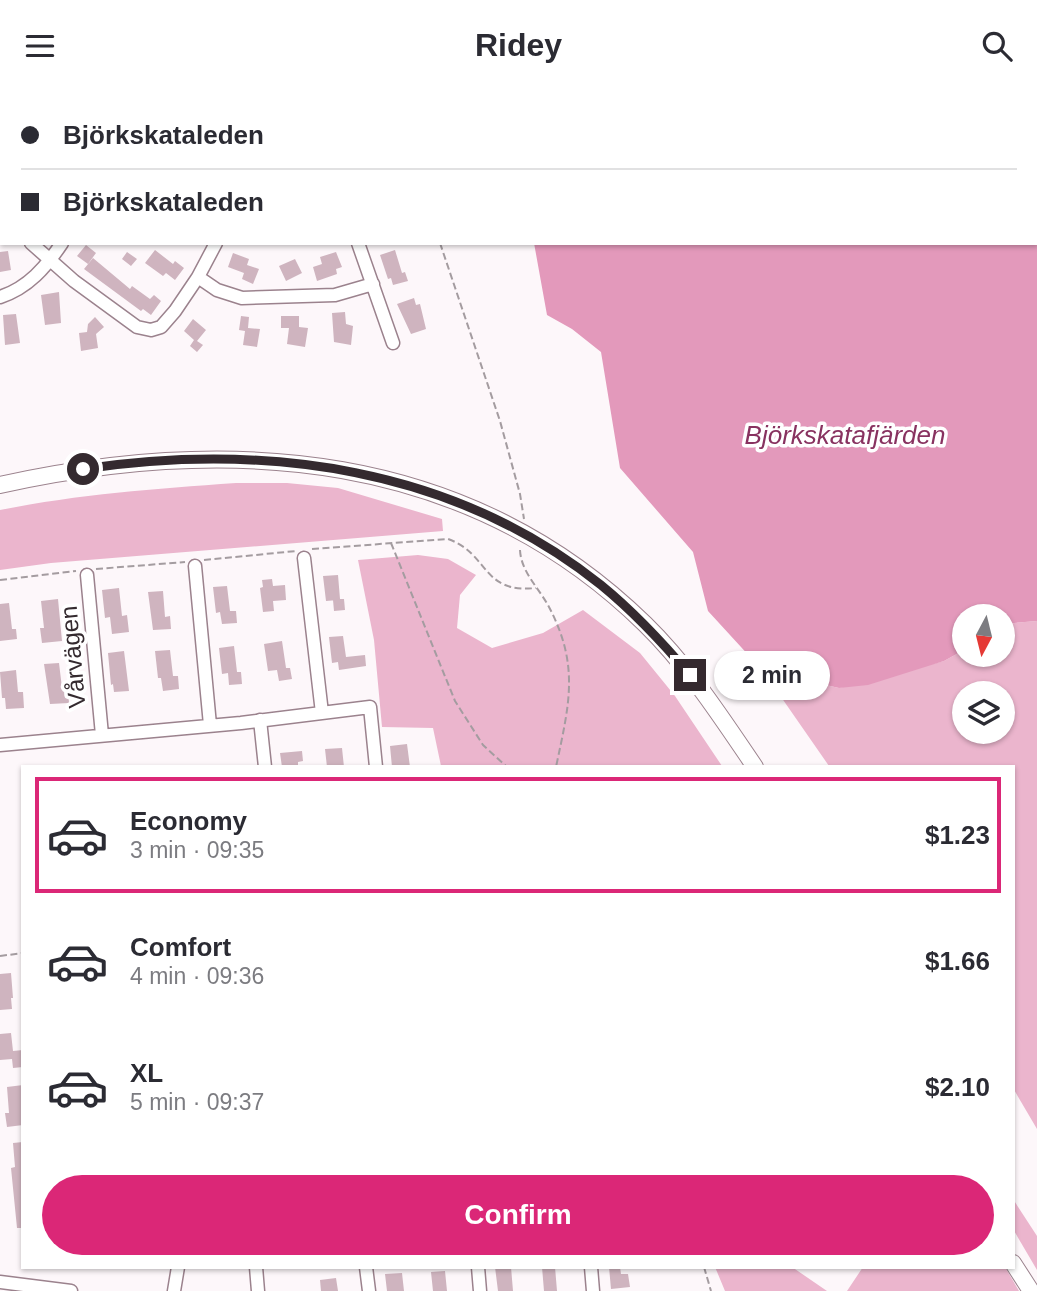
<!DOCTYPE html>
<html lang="en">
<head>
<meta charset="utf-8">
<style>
  :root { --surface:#fff; --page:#f7f7f7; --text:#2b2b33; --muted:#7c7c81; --line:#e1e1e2; --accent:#db2777 }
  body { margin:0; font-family:Arial,sans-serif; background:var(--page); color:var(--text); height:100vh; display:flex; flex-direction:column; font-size:26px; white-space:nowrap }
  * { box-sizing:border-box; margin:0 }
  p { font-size:23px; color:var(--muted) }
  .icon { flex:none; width:38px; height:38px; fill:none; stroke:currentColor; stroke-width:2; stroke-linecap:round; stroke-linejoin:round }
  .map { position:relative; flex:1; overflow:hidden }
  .sheet { position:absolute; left:21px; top:674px; width:994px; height:504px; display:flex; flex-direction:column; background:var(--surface); border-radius:0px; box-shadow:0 2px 5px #0004 }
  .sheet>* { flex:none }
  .hud { position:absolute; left:0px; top:0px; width:1038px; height:154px; box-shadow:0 2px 5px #0004; display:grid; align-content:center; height:154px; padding:0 21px; background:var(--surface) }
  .needle { width:46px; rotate:187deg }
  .tools { position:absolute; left:952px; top:513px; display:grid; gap:14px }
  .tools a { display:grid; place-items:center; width:63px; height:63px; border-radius:50%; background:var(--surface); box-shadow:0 2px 5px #0004; font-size:35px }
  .end { position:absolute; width:32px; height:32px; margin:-16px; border:9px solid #342a2f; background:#fff; box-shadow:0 0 0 4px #fff }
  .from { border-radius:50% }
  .bubble { position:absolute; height:49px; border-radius:24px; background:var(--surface); box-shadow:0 2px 5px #0004; font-size:23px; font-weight:800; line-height:49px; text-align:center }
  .hud b { display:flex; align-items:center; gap:24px; height:66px; font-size:26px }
  .hud b+b { border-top:2px solid var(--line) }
  .hud i { width:18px; height:18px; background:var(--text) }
  ul { padding:12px 0 0; list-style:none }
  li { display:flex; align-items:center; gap:21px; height:116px; margin:0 14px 10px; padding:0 7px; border:4px solid transparent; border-radius:0px }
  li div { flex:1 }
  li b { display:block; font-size:26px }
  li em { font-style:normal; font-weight:800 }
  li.on { border-color:var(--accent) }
  li>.icon { width:63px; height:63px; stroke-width:1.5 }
  .button { display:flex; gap:14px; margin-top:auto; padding:14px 21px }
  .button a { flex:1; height:80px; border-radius:42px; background:var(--accent); color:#fff; font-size:28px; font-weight:800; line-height:80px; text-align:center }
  header { display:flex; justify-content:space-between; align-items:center; height:91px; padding:0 21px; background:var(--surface); font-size:32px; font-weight:800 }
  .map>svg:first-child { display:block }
  .green { fill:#ebb5cd; fill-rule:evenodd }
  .water { fill:#e399bb }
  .building { fill:#cfb4bf }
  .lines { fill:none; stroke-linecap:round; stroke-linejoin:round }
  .street-casing { stroke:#9b828d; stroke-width:15 }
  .secondary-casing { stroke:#9b828d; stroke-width:18 }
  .path { stroke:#a49ca0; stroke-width:2; stroke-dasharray:7 3.5; stroke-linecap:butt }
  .street { stroke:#fff; stroke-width:12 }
  .secondary { stroke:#fff; stroke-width:16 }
  .route { stroke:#342a2f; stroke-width:9 }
  .labels { text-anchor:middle; stroke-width:7; stroke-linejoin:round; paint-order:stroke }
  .street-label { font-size:24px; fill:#342a2f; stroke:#fff }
  .water-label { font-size:26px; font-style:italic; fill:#883260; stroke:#fff }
</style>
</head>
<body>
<header><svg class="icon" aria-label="menu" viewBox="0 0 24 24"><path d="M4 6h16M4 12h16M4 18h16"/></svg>Ridey<svg class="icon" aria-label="search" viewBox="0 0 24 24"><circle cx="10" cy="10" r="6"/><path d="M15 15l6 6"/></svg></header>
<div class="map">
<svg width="1037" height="1200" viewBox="0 0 1037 1200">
  <rect width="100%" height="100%" fill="#fdf7fa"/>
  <path class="green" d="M236 392H287L338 397 442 428 443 440 51 472 0 479V419C80 403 154 398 236 392Z
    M418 464 448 468 476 484 460 504 457 537 492 557 543 542 583 519 640 562 675 605 722 675H441L433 637 382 636 374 549 358 469Z
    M1037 530V1038L1013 997V676L829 675 763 580 839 597 944 570 964 559V564H1003V538L1014 532ZM964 602H1003V640H964Z
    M1013 1108 1037 1145V1179L1013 1138Z
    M715 1176H792L827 1200H725Z
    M863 1176H1005L1019 1200H847Z"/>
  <path class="water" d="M492 0H1037V530L1014 532 1003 538V525H964V559L944 570 868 594 839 597 763 580 708 520 693 461 620 377 601 261 572 238 547 224 534 152H1036V2Z"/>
  <path class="building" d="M86 154 96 162 88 173 77 165Z
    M155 159 173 173 175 170 184 177 175 189 166 182 163 185 145 172Z
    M395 159 402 182 405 181 408 190 393 194 391 187 388 188 380 164Z
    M8 160 11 179 0 181V161Z
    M127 161 137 168 131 175 122 168Z
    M336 161 342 176 336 178 337 183 317 190 313 176 322 173 320 166Z
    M233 162 249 168 247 174 259 178 253 193 242 188 244 182 228 176Z
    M93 167 130 198 132 195 150 208 154 204 161 210 151 224 143 218 141 220 84 178Z
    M295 168 302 182 286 190 279 175Z
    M59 201 61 232 45 234 41 204Z
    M414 207 416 214 420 213 426 238 411 243 397 213Z
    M345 221 346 233 353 235 351 254 334 251 332 222Z
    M16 223 20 252 5 254 3 224Z
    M241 225 249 226 248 237 260 238 257 256 243 254 245 240 239 239Z
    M281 225H299V236L308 237 305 256 287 253 289 237H281Z
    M95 226 104 236 96 243 98 257 81 260 79 242 87 241 88 233Z
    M193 228 206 239 197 250 203 254 197 261 190 255 194 249 184 240Z
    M338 484 340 508H344L345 519 334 520 333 509H338L326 510 323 485Z
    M272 488 273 495 285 494 286 509 273 510 274 520 263 521 260 497 263 496 262 489Z
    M227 495 230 520H236L237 532 222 533 220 521 216 522 213 496Z
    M119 497 122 525 127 524 129 541 112 543 110 526 105 527 102 499Z
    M163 500 165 526 170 525 171 538 153 539 148 501Z
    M58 508 62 550 42 552 40 537H44L41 510Z
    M9 512 12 538H16L17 548 0 550V513Z
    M343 545 346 566 365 564 366 575 339 579 338 571 332 572 329 546Z
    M282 550 286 577H290L292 588 279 590 277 579 268 580 264 553Z
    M234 555 237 581H241L242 593 229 594 228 582 222 583 219 557Z
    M170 559 173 585H178L179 598 163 600 161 587H158L155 560Z
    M124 560 129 600 114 601 113 593 111 594 108 562Z
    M59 572 62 597 68 596 69 612 50 613 44 573Z
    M16 579 18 601H23L24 617 6 618 5 607H2L0 581Z
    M407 653 410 676H392L390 655Z
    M342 657 344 676H327L325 658Z
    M302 660 303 670 298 671V676H282L280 662Z
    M11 882 13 907H11L12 918 0 919V883Z
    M11 942 13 960 23 959V976L13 977 12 968 0 969V943Z
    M23 994V1034L7 1036 5 1022H9L7 996Z
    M23 1051V1137H17L11 1077 15 1076 13 1052Z
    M495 1176H511L513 1200H498Z
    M542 1176H555L557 1200H544Z
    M609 1176H620L621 1183H628L630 1196 611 1198Z
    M445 1180 447 1200H433L431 1181Z
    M402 1182 404 1200H387L385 1183Z
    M336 1187 338 1200H321L320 1189Z"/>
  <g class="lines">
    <g class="street-casing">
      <path id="street" d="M285 0 286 2
        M385 0V2
        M168 2 170 0
        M0 7 2 4
        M0 120 2 122
        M31 152 74 190 137 236 151 239 161 236 175 220 198 186 216 152
        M358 152 393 252
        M198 186 217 199 242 207 335 204 373 193
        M0 206C28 197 46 176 62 152
        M304 467 322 622
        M195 475 210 634
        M87 484 102 644
        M260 629 265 676
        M0 654 241 632 370 616 376 676
        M256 1176 258 1200
        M366 1176 369 1200
        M478 1176 480 1200
        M591 1176 593 1200
        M0 1191 71 1200
        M174 1200 178 1176"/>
    </g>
    <g class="secondary-casing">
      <path id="secondary" d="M0 394C231 343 467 359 645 533 688 575 721 626 755 676
        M1013 1172 1031 1200"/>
    </g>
    <path class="path" d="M440 152 500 330 520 403 524 428
      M391 452 455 610 483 654 507 676
      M312 458 448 448C490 463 481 503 536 497
      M520 459C521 481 539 497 549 516 580 575 569 614 556 676
      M204 469 296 460
      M96 478 185 471
      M0 489 76 480
      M0 865 23 862
      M704 1176 711 1200"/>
    <use href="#street" class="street"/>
    <use href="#secondary" class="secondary"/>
  </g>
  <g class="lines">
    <path class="route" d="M83 378C266 351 453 376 601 494 634 521 663 552 690 584"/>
  </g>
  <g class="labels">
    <g class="street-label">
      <text transform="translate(73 566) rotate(-95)" y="8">Vårvägen</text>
    </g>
    <g class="water-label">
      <text x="845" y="353">Björkskatafjärden</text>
    </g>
  </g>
</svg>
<div class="tools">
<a><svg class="needle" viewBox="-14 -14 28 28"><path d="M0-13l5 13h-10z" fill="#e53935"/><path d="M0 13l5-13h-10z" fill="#7c7c81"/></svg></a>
<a><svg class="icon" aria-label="layers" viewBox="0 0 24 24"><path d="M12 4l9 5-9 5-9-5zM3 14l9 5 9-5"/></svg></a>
</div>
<i class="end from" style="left:83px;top:378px"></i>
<i class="end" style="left:690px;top:584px"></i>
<div class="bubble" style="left:714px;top:560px;width:116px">2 min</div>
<div class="hud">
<b><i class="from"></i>Björkskataleden</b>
<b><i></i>Björkskataleden</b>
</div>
<section class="sheet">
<ul>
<li class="on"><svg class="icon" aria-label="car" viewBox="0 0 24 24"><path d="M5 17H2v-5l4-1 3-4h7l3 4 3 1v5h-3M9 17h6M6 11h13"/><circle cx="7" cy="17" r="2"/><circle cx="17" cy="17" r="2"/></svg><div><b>Economy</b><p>3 min · 09:35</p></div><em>$1.23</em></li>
<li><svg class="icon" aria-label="car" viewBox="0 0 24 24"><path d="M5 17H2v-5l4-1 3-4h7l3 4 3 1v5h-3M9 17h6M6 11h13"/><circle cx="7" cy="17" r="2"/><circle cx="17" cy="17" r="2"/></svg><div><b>Comfort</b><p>4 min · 09:36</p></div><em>$1.66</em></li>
<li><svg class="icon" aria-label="car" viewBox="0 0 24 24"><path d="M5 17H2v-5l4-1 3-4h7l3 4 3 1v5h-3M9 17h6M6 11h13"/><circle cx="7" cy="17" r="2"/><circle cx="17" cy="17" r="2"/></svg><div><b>XL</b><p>5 min · 09:37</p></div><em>$2.10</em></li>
</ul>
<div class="button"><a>Confirm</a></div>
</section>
</div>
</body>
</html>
